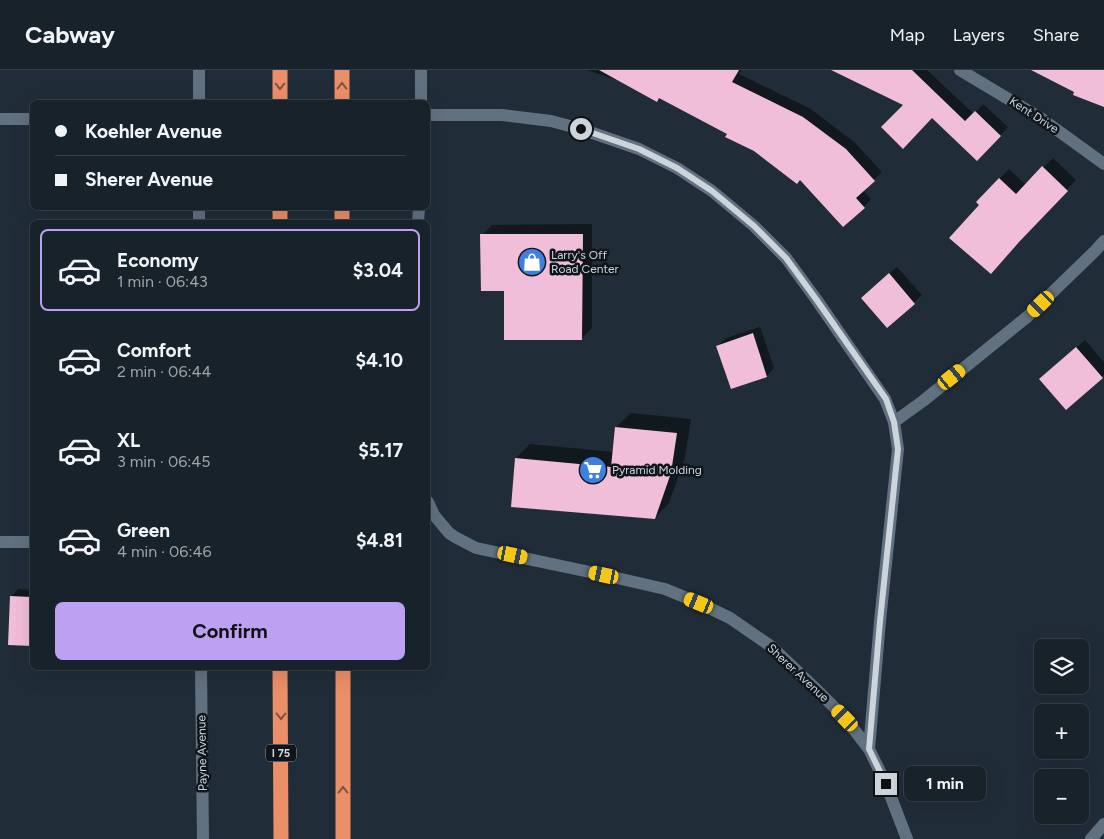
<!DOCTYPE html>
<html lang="en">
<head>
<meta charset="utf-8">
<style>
  :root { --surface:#18222b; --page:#212a33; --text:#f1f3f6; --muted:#9fa4a9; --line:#363f47; --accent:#bca0f2 }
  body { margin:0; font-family:Figtree,sans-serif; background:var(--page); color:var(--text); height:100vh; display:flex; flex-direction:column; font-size:19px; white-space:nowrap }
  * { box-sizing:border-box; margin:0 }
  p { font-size:16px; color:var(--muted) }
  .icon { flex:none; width:28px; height:28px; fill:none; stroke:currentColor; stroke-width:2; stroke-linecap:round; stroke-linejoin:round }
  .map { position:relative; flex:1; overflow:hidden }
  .side { position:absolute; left:30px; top:150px; width:400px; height:450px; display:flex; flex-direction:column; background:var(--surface); border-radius:8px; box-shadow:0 5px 20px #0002,0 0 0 1px var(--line) }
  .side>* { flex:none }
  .hud { position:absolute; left:30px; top:30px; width:400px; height:110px; border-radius:8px; box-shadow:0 5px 20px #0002,0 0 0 1px var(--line); display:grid; align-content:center; height:110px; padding:0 25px; background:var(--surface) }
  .controls { position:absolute; left:1034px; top:569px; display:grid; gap:10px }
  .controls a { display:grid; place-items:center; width:55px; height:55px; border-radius:8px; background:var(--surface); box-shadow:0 5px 20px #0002,0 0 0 1px var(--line); font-size:25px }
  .end { position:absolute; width:22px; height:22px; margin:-11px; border:6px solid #ccd4dc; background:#111; box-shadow:0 0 0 2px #111 }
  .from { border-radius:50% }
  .bubble { position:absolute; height:35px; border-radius:8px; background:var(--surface); box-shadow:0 5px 20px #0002,0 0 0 1px var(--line); font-size:16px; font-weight:700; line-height:35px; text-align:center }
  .car { position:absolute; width:15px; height:30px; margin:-15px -8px; border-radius:6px; box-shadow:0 0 4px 1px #0007; background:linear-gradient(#f5c518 24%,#345 0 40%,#f5c518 0 76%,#345 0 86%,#f5c518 0) }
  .hud b { display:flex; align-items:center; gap:18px; height:48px; font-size:19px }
  .hud b+b { border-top:1px solid var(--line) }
  .hud i { width:12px; height:12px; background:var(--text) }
  ul { padding:9px 0 0; list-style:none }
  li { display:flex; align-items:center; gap:15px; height:82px; margin:0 10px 8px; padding:0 15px; border:2px solid transparent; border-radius:8px }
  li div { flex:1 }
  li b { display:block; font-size:19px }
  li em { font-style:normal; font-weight:700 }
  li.current { border-color:var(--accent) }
  li>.icon { width:45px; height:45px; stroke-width:1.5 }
  .primary-button { display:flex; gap:10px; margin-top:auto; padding:10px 25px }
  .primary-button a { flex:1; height:58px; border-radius:8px; background:var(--accent); color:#111; font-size:20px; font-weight:700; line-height:58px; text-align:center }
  header { display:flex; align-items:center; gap:30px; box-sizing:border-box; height:70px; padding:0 25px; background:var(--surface); border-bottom:1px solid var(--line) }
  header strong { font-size:24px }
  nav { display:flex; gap:28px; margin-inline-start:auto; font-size:18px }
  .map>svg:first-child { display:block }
  .shadow { fill:#0007 }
  .building { fill:#f0bed8 }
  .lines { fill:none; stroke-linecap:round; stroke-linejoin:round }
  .minor { stroke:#62717f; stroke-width:12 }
  .highway { stroke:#eb8f68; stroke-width:15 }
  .oneway { stroke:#7d5241 }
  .route { stroke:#ccd4dc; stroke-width:6 }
  .labels { text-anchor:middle; stroke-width:5; stroke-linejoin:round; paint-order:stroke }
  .shield { fill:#0f151a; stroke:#939ba2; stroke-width:1 }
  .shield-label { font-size:11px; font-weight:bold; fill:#ccd4dc }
  .street-label { font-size:12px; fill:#ccd4dc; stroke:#0f151a }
  .poi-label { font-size:12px; fill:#ccd4dc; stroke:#0f151a; text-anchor:start }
</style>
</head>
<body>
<header>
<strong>Cabway</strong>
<nav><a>Map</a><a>Layers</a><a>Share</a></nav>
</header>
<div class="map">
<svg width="1104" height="769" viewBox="0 0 1104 769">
  <rect width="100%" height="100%" fill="#202d39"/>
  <path class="shadow" d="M587 0H741L739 4 811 39 854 72 882 102 863 120 871 129 864 137 800 108 728 63 660 27 657 31 623 12Z
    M858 0H927L974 44 983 34 1008 57 985 82 933 47 905 34Z
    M1053 88 1076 110 1029 161 980 135 977 132 1009 99 1026 115Z
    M592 154V258L582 268 505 219 482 165 492 155Z
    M897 197 922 225 888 256 870 220Z
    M760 257 774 298 767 306 732 318 718 276 726 268Z
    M1085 270 1104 292V305L1066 338 1049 302Z
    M631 343 691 349 685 388 669 433 655 448 516 388 530 374 614 382 616 357Z
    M18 519 32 520V575L9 574 11 527Z"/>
  <path class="building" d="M599 0H739L732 12 803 47 846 79 875 111 856 128 865 138 843 157 800 110 797 114 754 81 725 67 727 64 659 28 657 32Z
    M831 0H912L965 51 975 41 1001 66 977 91 932 48 903 79 881 57 903 35Z
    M1031 0H1104V37L1073 25 1074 22Z
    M1042 96 1068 121 1019 172 991 204 949 168 979 135 976 132 999 108 1016 124Z
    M480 164H583L582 270H504V221H481Z
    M889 203 915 234 887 258 861 228Z
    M753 263 767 307 731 319 716 276Z
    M1076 277 1103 308 1066 340 1039 309Z
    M615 357 677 363 671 403 655 449 511 437 515 388 611 397Z
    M10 526 32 527V576L8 575Z"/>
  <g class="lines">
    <path class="minor" d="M199 0V32
      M960 0 1042 49 1104 94
      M421 32V0
      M428 45H502L551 51 581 59 639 79 677 98 712 121 754 156 786 188 816 229 885 329 894 352 898 379 880 551 869 679
      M0 49H32
      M199 152V138
      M418 152 419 138
      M894 352 923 331 1027 247 1095 181 1104 171
      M428 432 434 445 449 463 455 467 476 478 604 505 665 519 699 533 730 548 772 577 815 618 845 648 869 679 886 714 907 769
      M0 472H32
      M201 598 203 769
      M1091 769 1104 754"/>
    <path class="highway" d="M280 0V32
      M342 0V32
      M280 138V152
      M342 138V152
      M280 598 281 769
      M343 598V769"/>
  </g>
  <defs><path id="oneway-chevron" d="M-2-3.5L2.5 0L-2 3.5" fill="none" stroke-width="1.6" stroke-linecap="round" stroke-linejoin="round" transform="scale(1.25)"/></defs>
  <g class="oneway">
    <use href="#oneway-chevron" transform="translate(280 16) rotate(90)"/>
    <use href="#oneway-chevron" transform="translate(342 16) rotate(-90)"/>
    <use href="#oneway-chevron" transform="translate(281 646) rotate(90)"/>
    <use href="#oneway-chevron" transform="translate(343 720) rotate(-90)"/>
  </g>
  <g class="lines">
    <path class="route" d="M581 59 639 79 677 98 712 121 754 156 786 188 816 229 886 329 894 352 898 379 880 551 869 679 886 714"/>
  </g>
  <defs>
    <g id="shop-disc" transform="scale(1.4375)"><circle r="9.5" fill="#3f7fe0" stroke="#0f151a"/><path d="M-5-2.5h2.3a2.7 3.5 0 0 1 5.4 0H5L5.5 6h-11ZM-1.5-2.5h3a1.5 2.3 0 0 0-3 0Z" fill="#fff"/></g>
    <g id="supermarket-disc" transform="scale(1.4375)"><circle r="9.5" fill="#3f7fe0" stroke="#0f151a"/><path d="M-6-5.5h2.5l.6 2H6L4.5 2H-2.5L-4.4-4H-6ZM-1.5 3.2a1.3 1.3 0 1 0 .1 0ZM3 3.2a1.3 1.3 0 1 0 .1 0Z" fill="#fff"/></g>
  </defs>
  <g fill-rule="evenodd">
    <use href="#shop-disc" x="532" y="192"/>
    <use href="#supermarket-disc" x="593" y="400"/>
  </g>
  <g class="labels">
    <rect class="shield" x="266" y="674.5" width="30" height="17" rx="4"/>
    <g class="shield-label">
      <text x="281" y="687">I 75</text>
    </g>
    <g class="street-label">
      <text transform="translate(1034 45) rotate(33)" y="4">Kent Drive</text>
      <text transform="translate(798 603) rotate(43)" y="4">Sherer Avenue</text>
      <text transform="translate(202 683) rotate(-91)" y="4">Payne Avenue</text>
    </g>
    <g class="poi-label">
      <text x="551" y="189">Larry's Off<tspan x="551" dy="14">Road Center</tspan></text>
      <text x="612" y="404">Pyramid Molding</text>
    </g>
  </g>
</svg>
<div class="controls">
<a><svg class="icon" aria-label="layers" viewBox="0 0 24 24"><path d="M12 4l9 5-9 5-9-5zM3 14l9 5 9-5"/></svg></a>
<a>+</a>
<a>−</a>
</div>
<i class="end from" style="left:581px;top:59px"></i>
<i class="end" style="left:886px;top:714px"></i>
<div class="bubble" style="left:904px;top:696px;width:82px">1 min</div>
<i class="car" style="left:1041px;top:234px;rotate:226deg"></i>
<i class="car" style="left:952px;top:307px;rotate:51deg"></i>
<i class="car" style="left:513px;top:485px;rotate:102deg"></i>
<i class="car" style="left:604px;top:505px;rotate:282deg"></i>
<i class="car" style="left:699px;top:533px;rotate:292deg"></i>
<i class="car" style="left:845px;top:648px;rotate:316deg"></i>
<div class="hud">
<b><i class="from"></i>Koehler Avenue</b>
<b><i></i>Sherer Avenue</b>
</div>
<section class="side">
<ul>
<li class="current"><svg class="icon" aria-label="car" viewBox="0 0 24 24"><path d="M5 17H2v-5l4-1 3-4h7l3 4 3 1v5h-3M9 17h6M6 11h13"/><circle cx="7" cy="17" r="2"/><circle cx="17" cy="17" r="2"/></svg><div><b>Economy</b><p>1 min · 06:43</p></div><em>$3.04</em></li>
<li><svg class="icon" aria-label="car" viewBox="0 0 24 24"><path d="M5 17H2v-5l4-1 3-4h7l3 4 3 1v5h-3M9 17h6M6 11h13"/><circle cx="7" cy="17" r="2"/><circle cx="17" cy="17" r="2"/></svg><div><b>Comfort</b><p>2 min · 06:44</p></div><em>$4.10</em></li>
<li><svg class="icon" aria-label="car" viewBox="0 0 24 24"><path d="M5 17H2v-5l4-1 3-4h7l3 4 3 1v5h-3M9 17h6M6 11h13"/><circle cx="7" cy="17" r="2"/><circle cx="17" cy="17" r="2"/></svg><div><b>XL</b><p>3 min · 06:45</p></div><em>$5.17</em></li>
<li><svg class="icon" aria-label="car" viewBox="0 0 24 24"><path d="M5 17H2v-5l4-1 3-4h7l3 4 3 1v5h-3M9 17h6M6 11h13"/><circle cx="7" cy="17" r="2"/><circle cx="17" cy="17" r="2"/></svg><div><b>Green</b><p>4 min · 06:46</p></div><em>$4.81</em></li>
</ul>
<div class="primary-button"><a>Confirm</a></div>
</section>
</div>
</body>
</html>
